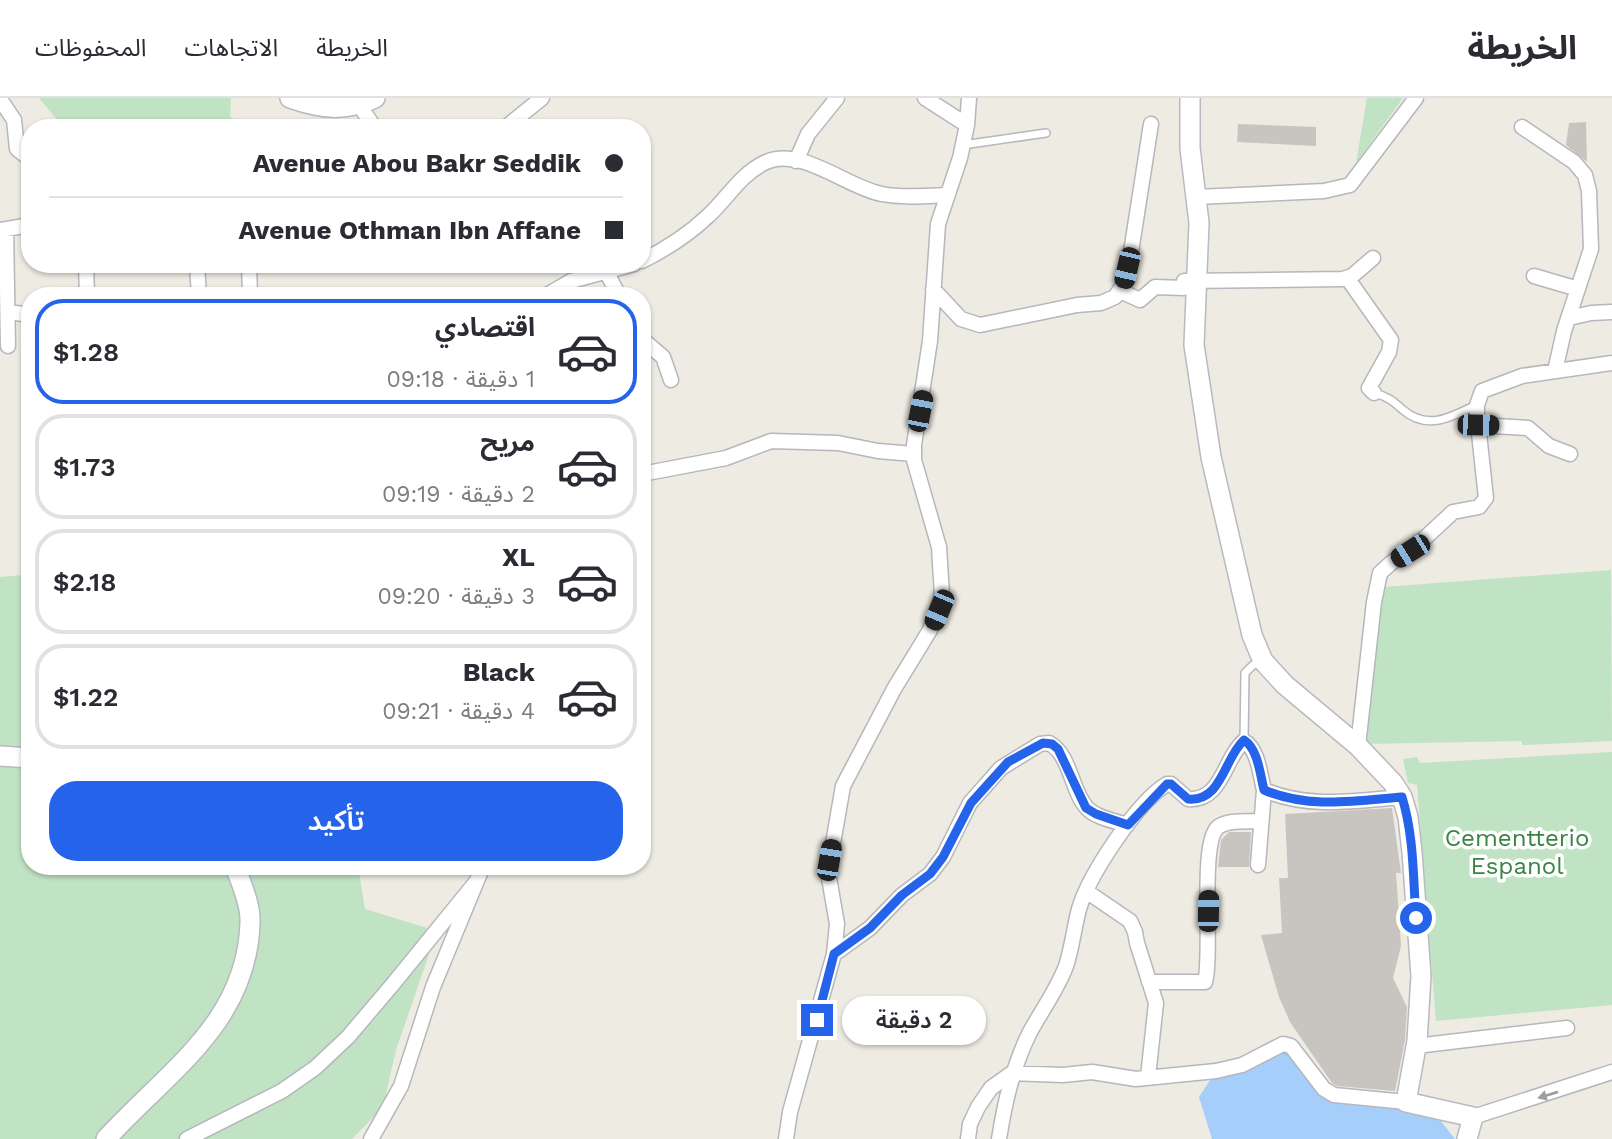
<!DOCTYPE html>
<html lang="ar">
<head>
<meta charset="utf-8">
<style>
  :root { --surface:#fff; --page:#f2f2f3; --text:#2b2b33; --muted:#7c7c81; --line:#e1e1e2; --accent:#2563eb }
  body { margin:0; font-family:"Work Sans","Noto Sans Arabic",sans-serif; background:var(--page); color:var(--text); direction:rtl; height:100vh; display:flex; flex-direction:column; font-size:26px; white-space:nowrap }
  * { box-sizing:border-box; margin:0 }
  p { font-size:23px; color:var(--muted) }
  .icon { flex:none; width:38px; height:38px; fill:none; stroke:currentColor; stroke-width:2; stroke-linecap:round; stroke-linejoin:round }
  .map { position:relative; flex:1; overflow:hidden; direction:ltr }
  .side { position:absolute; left:21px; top:189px; width:630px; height:588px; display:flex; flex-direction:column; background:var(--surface); border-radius:28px; box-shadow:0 2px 5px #0004; direction:rtl }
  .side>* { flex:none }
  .banner { position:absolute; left:21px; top:21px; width:630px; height:154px; border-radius:28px; box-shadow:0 2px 5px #0004; direction:rtl; display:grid; align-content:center; height:154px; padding:0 28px; background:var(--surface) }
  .end { position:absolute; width:32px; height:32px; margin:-16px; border:9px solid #2563eb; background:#fff; box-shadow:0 0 0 4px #fff }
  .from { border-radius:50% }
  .bubble { position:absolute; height:49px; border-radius:24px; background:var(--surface); box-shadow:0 2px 5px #0004; font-size:23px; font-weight:600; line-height:49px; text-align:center; direction:rtl }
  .car { position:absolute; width:21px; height:42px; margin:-21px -10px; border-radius:9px; box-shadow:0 0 5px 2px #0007; background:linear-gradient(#222 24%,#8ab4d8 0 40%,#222 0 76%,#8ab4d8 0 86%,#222 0) }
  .banner b { display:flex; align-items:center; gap:24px; height:66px; font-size:26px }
  .banner b+b { border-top:2px solid var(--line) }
  .banner i { width:18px; height:18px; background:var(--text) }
  ul { padding:12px 0 0; list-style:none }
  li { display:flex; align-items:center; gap:21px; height:105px; margin:0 14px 10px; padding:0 14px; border:4px solid var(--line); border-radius:28px }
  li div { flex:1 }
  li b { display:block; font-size:26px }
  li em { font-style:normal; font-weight:600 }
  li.selected { border-color:var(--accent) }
  li>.icon { width:63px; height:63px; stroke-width:1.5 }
  .primary-button { display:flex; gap:14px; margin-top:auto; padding:14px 28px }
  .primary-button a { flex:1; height:80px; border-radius:28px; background:var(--accent); color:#fff; font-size:28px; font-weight:600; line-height:80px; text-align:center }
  header { display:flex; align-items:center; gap:42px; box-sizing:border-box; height:98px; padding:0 35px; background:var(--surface); border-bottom:2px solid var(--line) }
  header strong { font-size:33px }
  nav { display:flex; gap:38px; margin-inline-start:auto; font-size:24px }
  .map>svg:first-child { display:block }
  .green { fill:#c0e3c3 }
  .water { fill:#a5cefa }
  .building { fill:#c8c5c0 }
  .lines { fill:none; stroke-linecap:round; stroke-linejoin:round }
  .lane-casing { stroke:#b5b7bc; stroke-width:10 }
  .street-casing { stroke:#b5b7bc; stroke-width:17 }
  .secondary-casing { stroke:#b8bac0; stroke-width:22 }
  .lane { stroke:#fff; stroke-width:7 }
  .street { stroke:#fff; stroke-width:14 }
  .secondary { stroke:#fff; stroke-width:19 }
  .oneway { fill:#9d9ea1 }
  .route { stroke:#2563eb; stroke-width:9 }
  .labels { text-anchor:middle; stroke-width:7; stroke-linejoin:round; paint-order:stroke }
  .park-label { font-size:24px; fill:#398343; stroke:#fff }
</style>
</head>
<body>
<header>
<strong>الخريطة</strong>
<nav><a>الخريطة</a><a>الاتجاهات</a><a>المحفوظات</a></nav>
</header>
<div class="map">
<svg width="1612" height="1041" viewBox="0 0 1612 1041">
  <rect width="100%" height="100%" fill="#edebe2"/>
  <path class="green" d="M39 0H231L230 19 253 30H64Z
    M1367 0H1403L1356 65Z
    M1611 472 1612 643 1522 647V643L1363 646 1383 489Z
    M22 477 30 478V768H358L365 811 437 833 396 952 383 1009 352 1041H0V479Z
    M1612 654V907L1436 923 1417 687 1408 685 1403 661 1417 659 1420 665Z"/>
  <path class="water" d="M1287 946 1325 999 1400 1009 1440 1022 1455 1041H1212L1199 999 1216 973Z"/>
  <path class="building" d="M1586 24 1587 64 1566 47 1569 25Z
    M1238 26 1316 29V48L1237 44Z
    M1392 710 1401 775H1396L1401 848 1393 880 1407 909 1405 942 1395 993 1337 988 1332 985 1290 924 1279 899 1261 837 1282 835 1279 780H1288L1285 716Z
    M1229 734H1251L1249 769H1218L1221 742Z"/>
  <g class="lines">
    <g class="lane-casing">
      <path id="lane" d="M963 47 1046 35
        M1374 295C1387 298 1393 303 1403 312 1428 333 1451 319 1476 307
        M1244 643 1245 575 1253 567 1263 563"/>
    </g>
    <g class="street-casing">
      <path id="street" d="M925 0 967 27
        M0 1 14 22 17 51 30 61
        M359 7 375 30
        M1522 29 1574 64 1585 77 1589 93 1591 151 1564 233 1555 273
        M505 30 542 0
        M796 63 808 36 837 0
        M1197 99 1324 93 1350 87 1416 0
        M6 131 8 248
        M0 132 30 127
        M642 163C666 151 689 136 708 118 728 100 740 76 766 64 801 48 848 90 882 96 902 100 925 98 945 97
        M86 166 87 198
        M197 166 199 198
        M249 166 250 198
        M607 175 619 198
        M1534 178 1578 191
        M1348 181 1391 242 1389 254 1369 290 1374 295
        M933 191 961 221 980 227 1077 207 1101 205 1115 199 1124 186 1131 154 1151 26
        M1120 193 1140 202 1155 189 1184 190V183L1343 181 1352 178 1373 160
        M545 198 571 183 634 166
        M9 214 30 217
        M1569 220 1591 215 1612 214
        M642 241 663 259 671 282
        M1478 327 1528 330 1549 348 1570 356
        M642 376 726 360 771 343 838 345 878 353 914 356
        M1358 648 1374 504 1380 475 1391 465 1426 439 1453 414 1479 409 1486 400 1477 317V307L1482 293 1522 278 1612 265
        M1258 767 1264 692C1309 711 1354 703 1402 699
        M1086 793 1130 823 1135 834 1137 845 1156 905 1148 979
        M834 856 870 830 902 797 930 776 943 759 970 705 1001 670 1040 646 1049 645C1071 657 1071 693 1087 710 1096 720 1115 723 1127 727
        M1149 884H1205C1213 855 1199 745 1218 729 1228 721 1249 724 1261 723
        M1416 948 1567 930
        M1473 1019 1612 974
        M187 1041 282 993 315 970 348 939 393 886 476 784
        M371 1041 401 988 433 889 483 768
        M786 1041 790 1014 834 856 837 826 828 774 843 688 894 591 930 532 942 497 939 449 914 362V347L930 243 938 126 960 60 967 27 969 0
        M968 1041 970 1026 978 1009 991 990 1012 975 1063 977 1092 974 1136 981 1216 973 1242 967 1283 946 1291 948 1324 991 1334 997 1406 1004
        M999 1041C1005 1003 1013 968 1030 934 1042 912 1057 892 1066 868 1072 850 1074 830 1079 811 1089 777 1137 704 1167 686H1171L1188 701C1222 704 1224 660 1244 643 1258 651 1260 676 1264 692"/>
    </g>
    <g class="secondary-casing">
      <path id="secondary" d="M290 0C322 11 344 14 375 0
        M1190 0V50L1199 125 1194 247 1211 359 1252 537 1263 563 1285 587 1358 648 1393 685 1402 699 1408 719 1412 754 1421 878 1417 943 1406 1004 1473 1019 1467 1041
        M0 658 30 660
        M106 1041C167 974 247 925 250 825 251 807 241 785 235 768"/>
    </g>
    <use href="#lane" class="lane"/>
    <use href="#street" class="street"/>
    <use href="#secondary" class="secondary"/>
  </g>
  <defs><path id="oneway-solid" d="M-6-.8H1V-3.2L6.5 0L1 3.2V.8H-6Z" transform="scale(1.75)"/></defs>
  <use class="oneway" href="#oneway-solid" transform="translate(1548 997) rotate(163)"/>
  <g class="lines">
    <path class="route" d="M817 922 834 856 870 830 902 797 930 776 943 759 971 705 1008 664 1043 645 1052 646 1058 651 1086 710 1096 716 1128 727 1167 686H1171L1188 701C1222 704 1224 660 1244 642 1258 651 1260 676 1264 692 1309 711 1354 703 1402 699 1414 738 1413 779 1416 820"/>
  </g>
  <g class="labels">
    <g class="park-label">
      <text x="1517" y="748">Cementterio<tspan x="1517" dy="28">Espanol</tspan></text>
    </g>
  </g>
</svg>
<i class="end from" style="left:1416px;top:820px"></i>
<i class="end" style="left:817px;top:922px"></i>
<div class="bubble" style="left:842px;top:898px;width:144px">2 دقيقة</div>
<i class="car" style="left:1127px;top:170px;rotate:193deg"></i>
<i class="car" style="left:920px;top:313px;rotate:11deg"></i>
<i class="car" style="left:1478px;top:327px;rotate:91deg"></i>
<i class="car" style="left:1410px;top:453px;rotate:238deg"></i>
<i class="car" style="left:939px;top:512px;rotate:203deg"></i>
<i class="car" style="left:829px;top:762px;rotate:10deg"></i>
<i class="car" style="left:1208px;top:813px;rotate:1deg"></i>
<div class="banner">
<b><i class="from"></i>Avenue Abou Bakr Seddik</b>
<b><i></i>Avenue Othman Ibn Affane</b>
</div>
<section class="side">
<ul>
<li class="selected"><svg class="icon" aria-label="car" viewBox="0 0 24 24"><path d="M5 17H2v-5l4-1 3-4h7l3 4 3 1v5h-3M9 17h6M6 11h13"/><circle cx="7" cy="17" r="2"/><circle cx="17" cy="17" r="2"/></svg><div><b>اقتصادي</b><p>1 دقيقة · 09:18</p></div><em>$1.28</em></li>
<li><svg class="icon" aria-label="car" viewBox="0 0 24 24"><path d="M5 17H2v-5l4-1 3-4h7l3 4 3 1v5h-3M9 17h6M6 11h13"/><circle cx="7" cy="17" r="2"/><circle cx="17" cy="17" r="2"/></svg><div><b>مريح</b><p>2 دقيقة · 09:19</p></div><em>$1.73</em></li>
<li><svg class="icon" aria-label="car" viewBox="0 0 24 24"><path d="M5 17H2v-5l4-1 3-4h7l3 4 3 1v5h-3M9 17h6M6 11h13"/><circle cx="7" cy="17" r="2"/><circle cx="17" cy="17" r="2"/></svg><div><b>XL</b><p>3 دقيقة · 09:20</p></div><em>$2.18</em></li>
<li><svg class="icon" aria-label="car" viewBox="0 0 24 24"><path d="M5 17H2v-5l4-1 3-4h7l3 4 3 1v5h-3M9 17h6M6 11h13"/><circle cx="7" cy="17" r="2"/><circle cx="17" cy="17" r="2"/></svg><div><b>Black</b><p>4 دقيقة · 09:21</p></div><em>$1.22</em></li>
</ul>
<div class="primary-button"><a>تأكيد</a></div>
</section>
</div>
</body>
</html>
